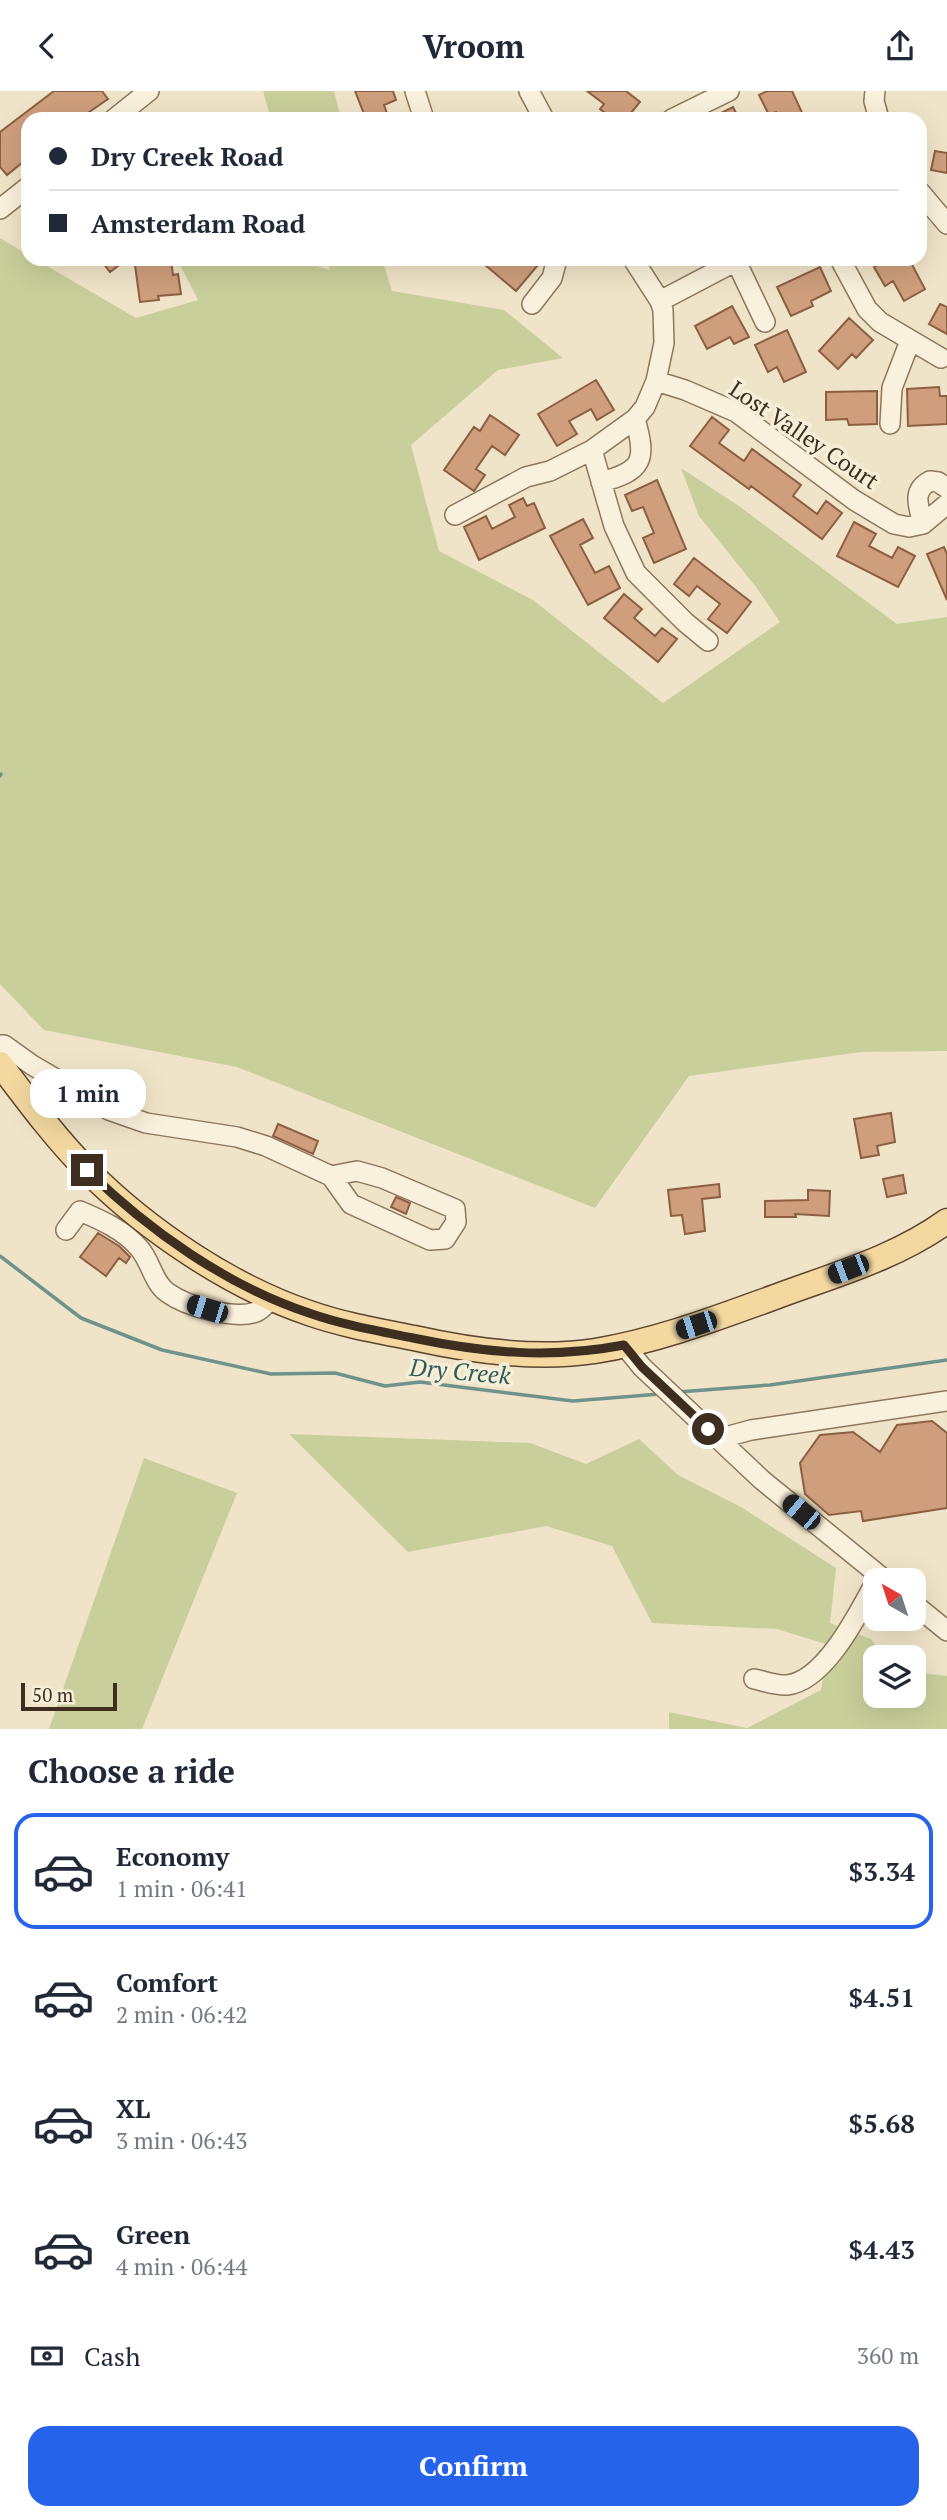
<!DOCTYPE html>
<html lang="en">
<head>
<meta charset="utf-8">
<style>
  :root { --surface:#fff; --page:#f6f6f7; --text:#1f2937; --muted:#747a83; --line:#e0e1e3; --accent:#2563eb }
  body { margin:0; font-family:"PT Serif",serif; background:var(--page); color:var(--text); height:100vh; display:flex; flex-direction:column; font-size:26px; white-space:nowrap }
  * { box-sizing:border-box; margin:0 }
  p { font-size:23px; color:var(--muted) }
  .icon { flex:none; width:38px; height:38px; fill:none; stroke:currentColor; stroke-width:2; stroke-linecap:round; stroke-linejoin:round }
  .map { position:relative; height:1638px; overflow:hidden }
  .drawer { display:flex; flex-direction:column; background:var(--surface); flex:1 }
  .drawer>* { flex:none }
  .hud { position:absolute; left:21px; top:21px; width:906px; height:154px; border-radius:21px; box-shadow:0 7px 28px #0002; display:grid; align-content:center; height:154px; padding:0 28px; background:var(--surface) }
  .needle { width:46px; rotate:321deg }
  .controls { position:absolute; left:863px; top:1477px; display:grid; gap:14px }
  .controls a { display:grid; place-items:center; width:63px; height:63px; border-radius:14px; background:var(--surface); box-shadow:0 7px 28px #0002; font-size:35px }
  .scale { position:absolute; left:21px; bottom:18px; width:96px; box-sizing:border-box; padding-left:7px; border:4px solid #3d2e20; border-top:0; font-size:19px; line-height:24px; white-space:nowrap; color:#3d2e20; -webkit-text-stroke:5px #f7eed8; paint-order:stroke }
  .end { position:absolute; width:32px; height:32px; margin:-16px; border:9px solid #3d2e20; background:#fff; box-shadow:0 0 0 4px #fff }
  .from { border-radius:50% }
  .bubble { position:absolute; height:49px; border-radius:21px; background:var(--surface); box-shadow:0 7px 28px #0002; font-size:23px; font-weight:800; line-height:49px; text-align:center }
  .car { position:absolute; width:21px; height:42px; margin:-21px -10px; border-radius:9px; box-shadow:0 0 5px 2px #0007; background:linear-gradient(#222 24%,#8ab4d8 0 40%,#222 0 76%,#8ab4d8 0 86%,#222 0) }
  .hud b { display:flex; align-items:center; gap:24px; height:66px; font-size:26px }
  .hud b+b { border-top:2px solid var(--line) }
  .hud i { width:18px; height:18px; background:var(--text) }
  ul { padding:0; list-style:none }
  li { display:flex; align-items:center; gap:21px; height:116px; margin:0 14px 10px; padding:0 14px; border:4px solid transparent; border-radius:21px }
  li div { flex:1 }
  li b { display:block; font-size:26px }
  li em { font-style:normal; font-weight:800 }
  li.selected { border-color:var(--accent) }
  li>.icon { width:63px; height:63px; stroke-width:1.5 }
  h2 { padding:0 28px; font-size:32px; line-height:84px }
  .pay { display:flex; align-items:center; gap:18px; height:77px; padding:0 28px; font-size:26px }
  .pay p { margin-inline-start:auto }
  .button { display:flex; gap:14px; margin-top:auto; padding:14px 28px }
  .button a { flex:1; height:80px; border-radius:21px; background:var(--accent); color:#fff; font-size:28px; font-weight:800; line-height:80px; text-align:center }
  header { display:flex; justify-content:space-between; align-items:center; height:91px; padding:0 28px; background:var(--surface); font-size:32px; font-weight:800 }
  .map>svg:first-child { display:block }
  .green { fill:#c9cf9b }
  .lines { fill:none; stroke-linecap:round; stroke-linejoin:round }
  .stream { stroke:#6f938a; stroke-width:3.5 }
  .building { fill:#cf9f7d; stroke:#8d5f41; stroke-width:2 }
  .minor-casing { stroke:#8d765c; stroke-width:22 }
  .major-casing { stroke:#5b4430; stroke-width:27 }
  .minor { stroke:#faf1dc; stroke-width:19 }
  .major { stroke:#f3d9a0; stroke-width:24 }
  .route { stroke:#3d2e20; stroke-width:9 }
  .labels { text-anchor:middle; stroke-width:7; stroke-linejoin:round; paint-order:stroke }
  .street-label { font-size:23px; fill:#3d2e20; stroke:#f7eed8 }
  .water-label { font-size:24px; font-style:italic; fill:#2f5d5a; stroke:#f7eed8 }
</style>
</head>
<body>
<header><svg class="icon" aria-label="back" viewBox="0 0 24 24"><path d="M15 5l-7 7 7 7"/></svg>Vroom<svg class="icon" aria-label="share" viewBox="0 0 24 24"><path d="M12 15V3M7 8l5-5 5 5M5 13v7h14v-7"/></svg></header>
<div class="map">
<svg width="947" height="1638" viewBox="0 0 947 1638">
  <rect width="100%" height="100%" fill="#f0e4c8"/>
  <path class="green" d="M263 0H334L341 28H271Z
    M0 147 28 164V168H35L136 227 198 209 177 168H292L330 179 326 168H382L392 200 504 219 563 267 498 279 411 354 439 460 533 509 663 612 780 531 756 496 699 425 681 377 739 415 897 533 947 526V960L861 961 689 985 595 1117 237 976 44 939 0 893Z
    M289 1343 530 1352 586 1373 639 1348 678 1384 741 1416 836 1477 830 1532 871 1548 883 1566H875V1605H914V1581L947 1585V1638H669V1621L747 1637 821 1599 829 1554 777 1538 652 1532 612 1455 546 1435 408 1461Z
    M144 1367 237 1402 142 1638H49Z"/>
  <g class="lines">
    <path class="stream" d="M0 685 1 683
      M0 1165 81 1227 162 1259 271 1283 335 1282 385 1295 420 1291 573 1310 660 1303
      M678 1301 770 1294 947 1269"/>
  </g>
  <path class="building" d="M54 0H102L108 8 79 28H28V67L7 84 0 76V41Z
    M355 0H393L396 9 384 14 389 28H366Z
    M587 0H626L640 11 626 28H613L600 18 604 13Z
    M767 0H792L805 28H779L776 21 769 24 759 4Z
    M733 16 739 28H709Z
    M935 60 947 62V82L931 79Z
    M100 168H127L110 181Z
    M478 168H543L516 200Z
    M888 168H909L925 198 904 210 893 190 885 195 874 176Z
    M171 169 173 184 178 183 181 203 158 205 159 209 140 211 135 174Z
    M820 176 831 200 811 210 813 215 791 225 777 196Z
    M940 213 947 216V243L929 233Z
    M732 215 749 246 734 253 730 246 707 258 695 235Z
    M849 227 873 249 856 267 852 263 838 278 819 260Z
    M787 239 806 281 784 291 777 276 768 281 755 254Z
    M596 289 614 319 597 329 591 318 569 330 577 343 557 355 538 323Z
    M939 296 940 305H947V333L908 335 907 298Z
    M877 300V333L849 334 847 328 826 329V301Z
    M490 324 519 344 505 364 492 355 476 378 485 384 474 400 444 379 474 336 480 340Z
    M712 326 729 339 719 352 744 370 752 358 801 394 793 405 817 423 826 410 842 422 822 448 751 395 749 398 690 355Z
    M657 389 686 458 654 472 643 447 654 442 643 416 632 420 625 404Z
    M523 407 527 415 534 412 545 437 479 469 464 436 486 425 492 438 515 426 509 414Z
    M583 428 593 447 580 454 595 482 609 475 620 497 588 514 550 445Z
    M854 431 876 443 869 455 892 467 898 456 915 465 898 496 837 465Z
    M944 456 947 463V509L927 463Z
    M694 467 751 511 727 542 708 528 720 513 697 495 689 505 674 493Z
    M624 503 642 518 634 527 655 545 662 537 677 548 658 571 604 527Z
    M891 1022 895 1051 877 1055 879 1064 861 1067 854 1028Z
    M278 1033 318 1050 313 1063 273 1045Z
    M903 1084 906 1102 887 1106 883 1088Z
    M719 1093 720 1106 702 1108 705 1140 685 1143 682 1124 671 1125 668 1099Z
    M808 1099 830 1100 829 1125 795 1123 796 1126H765V1110L808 1109Z
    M396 1106 410 1112 406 1123 391 1116Z
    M98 1142 119 1155 130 1166 126 1172 119 1167 106 1185 80 1166Z
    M932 1330 947 1342V1417L863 1430 861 1420 829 1424 805 1403 800 1372 820 1344 853 1341 880 1361 897 1334Z"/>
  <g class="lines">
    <g class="minor-casing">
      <path id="minor" d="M415 0 424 28
        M529 0 544 28
        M875 0 874 10 879 28
        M114 28 149 0
        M672 28 729 0
        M920 101 947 133
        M0 118 28 96
        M840 168 867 218 880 231 941 267
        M736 170 765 231
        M660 210 740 168
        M532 213 552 187 557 168
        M656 290 685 299 736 321 854 409 894 433 909 436 923 433 947 413
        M890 333 892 297 910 250
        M592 359 614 435 636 482 685 531 708 550
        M601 391C643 380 647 369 635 328
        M455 424 526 386 550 380 592 359 635 328 645 316 656 290 664 252 663 219 660 210 633 168
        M923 433C919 416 911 400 930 390L938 391 947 397
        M0 954H4L32 974 109 1019 146 1032 237 1046 266 1055 331 1085 351 1113 430 1149 445 1148 456 1131 455 1118 382 1087 357 1080 331 1085
        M66 1139 80 1120C101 1129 124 1139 139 1157 151 1170 153 1192 168 1202 186 1215 234 1229 256 1221 262 1219 267 1212 272 1207
        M624 1254 642 1276 762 1389 885 1489
        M718 1348 751 1339 947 1310
        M914 1513 947 1540
        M754 1588C764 1590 777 1595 787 1594 825 1590 858 1523 875 1492"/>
    </g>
    <g class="major-casing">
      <path id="major" d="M0 973C28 1010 56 1048 89 1081 147 1139 231 1196 309 1222 343 1234 379 1240 414 1247 472 1260 536 1269 595 1260 657 1250 717 1227 775 1206 834 1184 896 1167 947 1130"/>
    </g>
    <use href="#minor" class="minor"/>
    <use href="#major" class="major"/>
  </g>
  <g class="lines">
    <path class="route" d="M87 1079C148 1139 227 1195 309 1222 343 1234 378 1240 413 1247 485 1262 551 1268 624 1254L642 1276 708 1338"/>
  </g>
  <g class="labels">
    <g class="street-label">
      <text transform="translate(804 344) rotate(34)" y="8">Lost Valley Court</text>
    </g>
    <g class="water-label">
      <text transform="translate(460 1281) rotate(5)" y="8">Dry Creek</text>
    </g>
  </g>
</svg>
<div class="controls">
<a><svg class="needle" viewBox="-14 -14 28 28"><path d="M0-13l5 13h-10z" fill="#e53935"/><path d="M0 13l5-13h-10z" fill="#747a83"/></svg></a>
<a><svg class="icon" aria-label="layers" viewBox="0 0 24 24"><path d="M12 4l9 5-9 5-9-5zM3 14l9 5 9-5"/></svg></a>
</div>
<div class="scale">50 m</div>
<i class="end from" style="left:708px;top:1338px"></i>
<i class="end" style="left:87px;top:1079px"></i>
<div class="bubble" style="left:30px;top:978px;width:116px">1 min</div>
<i class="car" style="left:848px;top:1178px;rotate:249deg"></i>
<i class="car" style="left:207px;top:1218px;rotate:288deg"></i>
<i class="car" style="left:696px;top:1234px;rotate:252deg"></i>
<i class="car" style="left:801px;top:1421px;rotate:310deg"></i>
<div class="hud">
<b><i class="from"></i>Dry Creek Road</b>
<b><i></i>Amsterdam Road</b>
</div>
</div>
<section class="drawer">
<h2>Choose a ride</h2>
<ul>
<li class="selected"><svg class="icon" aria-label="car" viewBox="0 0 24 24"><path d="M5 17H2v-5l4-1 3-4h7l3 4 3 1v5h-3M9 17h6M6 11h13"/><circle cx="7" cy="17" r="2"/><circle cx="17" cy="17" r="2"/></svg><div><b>Economy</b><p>1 min · 06:41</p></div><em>$3.34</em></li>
<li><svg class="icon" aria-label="car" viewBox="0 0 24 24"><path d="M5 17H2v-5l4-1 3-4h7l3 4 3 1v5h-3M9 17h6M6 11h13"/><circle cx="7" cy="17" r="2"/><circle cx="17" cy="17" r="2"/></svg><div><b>Comfort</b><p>2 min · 06:42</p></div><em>$4.51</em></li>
<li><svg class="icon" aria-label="car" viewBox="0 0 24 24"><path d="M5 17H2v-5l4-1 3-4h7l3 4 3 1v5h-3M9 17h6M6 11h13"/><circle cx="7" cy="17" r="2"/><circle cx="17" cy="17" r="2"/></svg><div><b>XL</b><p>3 min · 06:43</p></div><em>$5.68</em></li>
<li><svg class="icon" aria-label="car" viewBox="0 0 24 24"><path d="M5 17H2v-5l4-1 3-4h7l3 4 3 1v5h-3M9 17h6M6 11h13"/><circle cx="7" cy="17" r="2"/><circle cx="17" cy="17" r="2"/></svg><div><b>Green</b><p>4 min · 06:44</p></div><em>$4.43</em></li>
</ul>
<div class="pay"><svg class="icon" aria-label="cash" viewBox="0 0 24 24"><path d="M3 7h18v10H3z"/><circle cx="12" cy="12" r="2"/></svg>Cash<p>360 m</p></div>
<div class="button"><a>Confirm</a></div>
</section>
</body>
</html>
